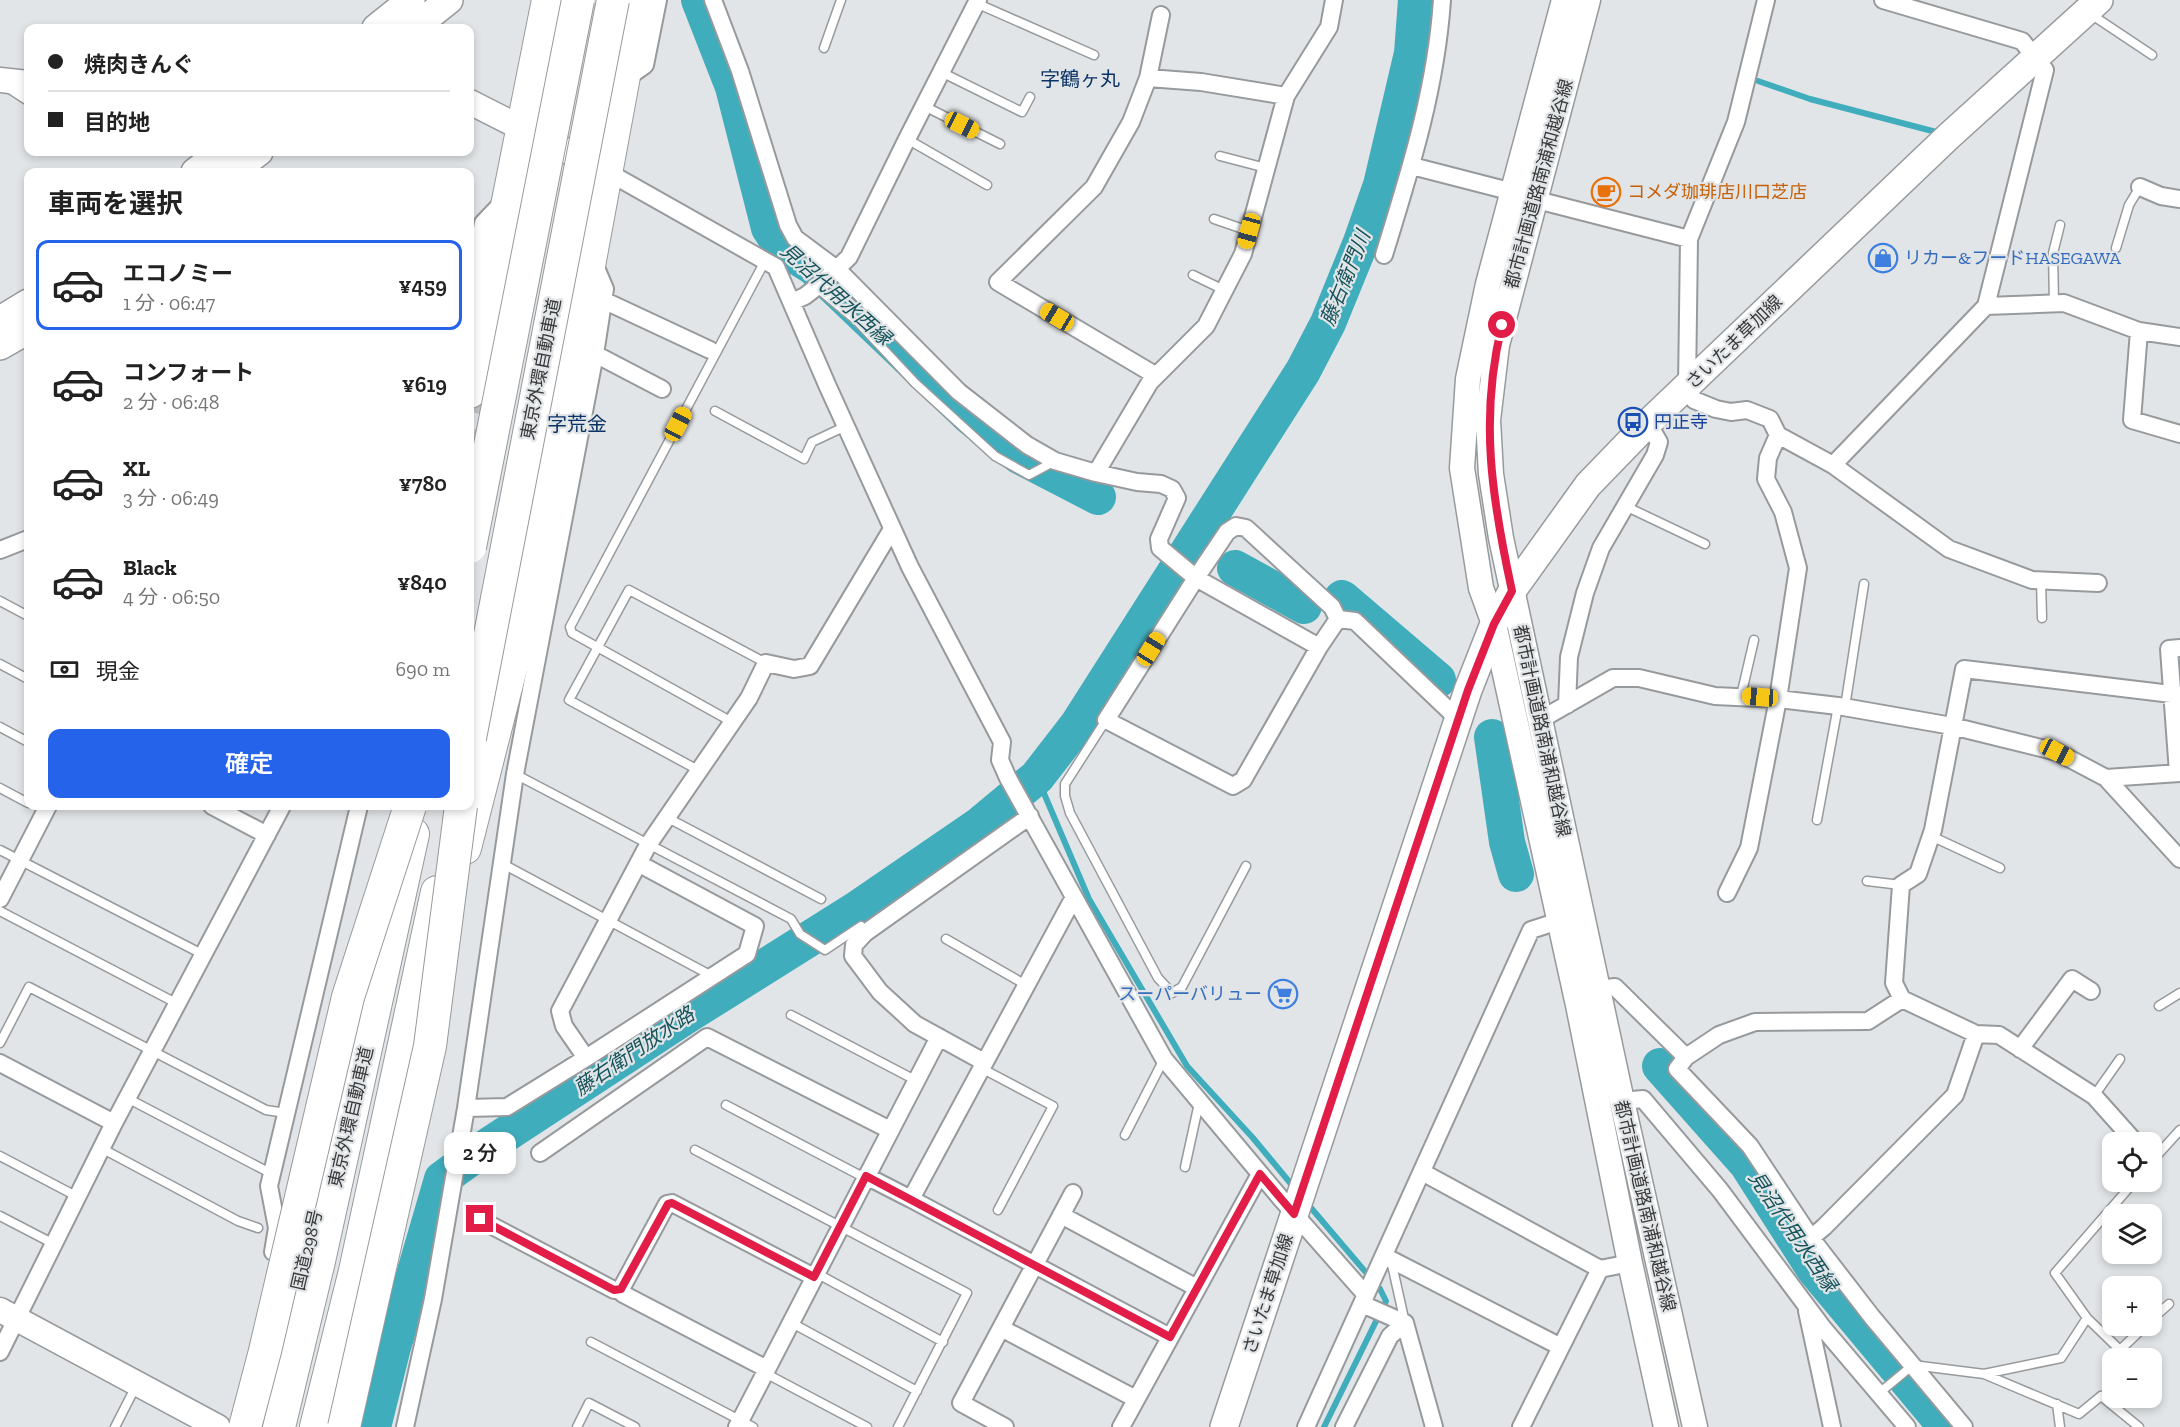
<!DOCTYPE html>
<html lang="ja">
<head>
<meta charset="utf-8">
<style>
  :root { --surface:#fff; --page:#f6f6f6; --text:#222; --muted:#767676; --line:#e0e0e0; --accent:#2563eb }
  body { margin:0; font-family:"Zilla Slab","Noto Sans JP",serif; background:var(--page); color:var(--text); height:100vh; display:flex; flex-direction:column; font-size:22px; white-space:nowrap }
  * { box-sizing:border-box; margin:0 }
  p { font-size:20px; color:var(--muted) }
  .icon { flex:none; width:33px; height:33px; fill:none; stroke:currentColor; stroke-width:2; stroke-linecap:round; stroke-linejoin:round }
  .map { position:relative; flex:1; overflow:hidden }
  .drawer { position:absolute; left:24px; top:168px; width:450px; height:642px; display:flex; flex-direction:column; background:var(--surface); border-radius:12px; box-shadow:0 3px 9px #0003 }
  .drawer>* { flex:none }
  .guide { position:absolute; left:24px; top:24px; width:450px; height:132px; border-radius:12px; box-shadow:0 3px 9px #0003; display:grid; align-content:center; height:132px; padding:0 24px; background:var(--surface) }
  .tools { position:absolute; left:2102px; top:1132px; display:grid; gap:12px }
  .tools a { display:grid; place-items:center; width:60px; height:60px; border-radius:12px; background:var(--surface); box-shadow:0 3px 9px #0003; font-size:30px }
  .end { position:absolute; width:27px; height:27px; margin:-14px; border:8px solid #e11d48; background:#fff; box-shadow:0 0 0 3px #fff }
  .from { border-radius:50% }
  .bubble { position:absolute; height:42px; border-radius:12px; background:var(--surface); box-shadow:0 3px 9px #0003; font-size:20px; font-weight:600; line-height:42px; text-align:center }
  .car { position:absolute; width:18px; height:36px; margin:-18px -9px; border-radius:8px; box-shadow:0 0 4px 2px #0007; background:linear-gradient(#f5c518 24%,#345 0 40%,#f5c518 0 76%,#345 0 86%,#f5c518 0) }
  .guide b { display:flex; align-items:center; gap:21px; height:57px; font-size:22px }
  .guide b+b { border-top:2px solid var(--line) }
  .guide i { width:15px; height:15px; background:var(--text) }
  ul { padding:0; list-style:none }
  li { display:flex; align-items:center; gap:18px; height:90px; margin:0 12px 9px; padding:0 12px; border:3px solid transparent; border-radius:12px }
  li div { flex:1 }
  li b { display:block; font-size:22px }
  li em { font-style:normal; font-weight:600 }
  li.active { border-color:var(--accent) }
  li>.icon { width:54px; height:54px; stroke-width:1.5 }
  h2 { padding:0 24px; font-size:27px; line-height:72px }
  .pay { display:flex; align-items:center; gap:15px; height:66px; padding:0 24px; font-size:22px }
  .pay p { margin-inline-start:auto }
  .action { display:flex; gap:12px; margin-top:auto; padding:12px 24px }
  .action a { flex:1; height:69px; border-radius:12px; background:var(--accent); color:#fff; font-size:24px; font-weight:600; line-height:69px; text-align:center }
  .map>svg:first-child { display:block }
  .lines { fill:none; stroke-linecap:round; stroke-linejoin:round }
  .stream { stroke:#40adbc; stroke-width:6 }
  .river { stroke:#40adbc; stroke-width:36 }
  .highway-tunnel { stroke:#c0c2c4; stroke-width:32; stroke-dasharray:32 16; stroke-linecap:butt }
  .lane-casing { stroke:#979a9c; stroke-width:11 }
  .street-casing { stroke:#979a9c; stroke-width:20 }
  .secondary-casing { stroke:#979a9c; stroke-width:27 }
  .primary-casing { stroke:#979a9c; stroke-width:30 }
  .highway-casing { stroke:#979a9c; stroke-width:34 }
  .lane { stroke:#fff; stroke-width:8 }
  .street { stroke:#fff; stroke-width:16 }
  .secondary { stroke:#fff; stroke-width:24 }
  .primary { stroke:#fff; stroke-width:27 }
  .highway { stroke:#fff; stroke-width:32 }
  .highway-bridge-casing { stroke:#979a9c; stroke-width:34; stroke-linecap:butt }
  .highway-bridge { stroke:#fff; stroke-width:32 }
  .route { stroke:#e11d48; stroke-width:8 }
  .labels { text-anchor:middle; stroke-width:4.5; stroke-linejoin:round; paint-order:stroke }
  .street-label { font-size:18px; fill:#373839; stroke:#e2e5e7 }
  .food-label { font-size:18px; fill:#c56008; stroke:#e2e5e7; text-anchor:start }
  .shop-label { font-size:18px; fill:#366cbe; stroke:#e2e5e7; text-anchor:start }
  .transit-label { font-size:18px; fill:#164399; stroke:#e2e5e7; text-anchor:start }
  .neighbourhood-label { font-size:20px; fill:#093265; stroke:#e2e5e7 }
  .water-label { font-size:20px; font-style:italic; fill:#15535b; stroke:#e2e5e7 }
</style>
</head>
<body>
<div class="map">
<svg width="2180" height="1427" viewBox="0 0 2180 1427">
  <rect width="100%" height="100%" fill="#e2e5e7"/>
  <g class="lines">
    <path class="stream" d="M1758 81 1810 99 1940 133
      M1037 777 1089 899 1187 1066 1253 1138 1296 1190
      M1306 1202 1380 1289 1386 1301 1324 1427"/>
    <path class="river" d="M699 0 733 87 769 228 782 248 813 267 970 417 1019 456 1098 497
      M1235 568 1304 606
      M1342 598 1438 680
      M1492 737 1507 842 1516 874
      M1660 1066 1747 1164 1814 1269 1946 1427
      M373 1427 393 1347 442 1179 483 1149 691 1013 855 910 979 825 1037 777 1078 724 1303 371 1328 323 1361 242 1381 185 1412 53 1416 0"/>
    <path class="highway-tunnel" d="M470 461 490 362"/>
    <g class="lane-casing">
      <path id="lane" d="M976 3 1094 55
        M2089 13 2152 55
        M824 48 841 0
        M941 72 1022 112 1030 97
        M8 88 28 101
        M924 106 1000 144
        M907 139 987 185
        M1220 156 1266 168
        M1214 219 1249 231
        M2116 248 2129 205 2140 187
        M1193 275 1224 290
        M816 287 857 321 915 383 995 456 1029 475 1055 461
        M2054 303 2053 253 2060 225
        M715 411 804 459 812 442 846 426
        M1625 506 1705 544
        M2041 580 2042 618
        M0 601 28 616
        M0 664 28 679
        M1741 696 1754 640
        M1845 707 1864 584
        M1106 720 1065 784V796L1070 813 1158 978 1172 993 1182 987 1246 866
        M732 722 572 633 570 627 765 261
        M0 727 28 742
        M698 770 569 700 629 590 766 663
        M515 774 791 919 800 934 825 950 861 926 865 933
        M0 788 28 803
        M666 817 821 899
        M1817 820 1838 706
        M1931 836 2000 868
        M0 850 202 954
        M501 863 712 976
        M1867 881 1901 885
        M0 911 176 1003
        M946 939 1026 985
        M2159 1006 2180 993
        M791 1015 917 1081
        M0 1043 29 987 266 1110 286 1113
        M981 1068 1053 1106 998 1210
        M2094 1096 2120 1059
        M127 1098 272 1174
        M726 1105 865 1178
        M1125 1135 1164 1059
        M101 1148 238 1221 258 1228
        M695 1150 967 1293 898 1427
        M0 1156 76 1196
        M2151 1162 2180 1130
        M1185 1167 1199 1103
        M2134 1182 2055 1273 2087 1318 2120 1350 2145 1326
        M0 1216 52 1243
        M1391 1260 1405 1323
        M816 1273 943 1342
        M2151 1320 2169 1304
        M790 1322 917 1391
        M591 1342 753 1427
        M765 1373 867 1427
        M1984 1374 2079 1414 2101 1396 2139 1427
        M1878 1394 1913 1365 1984 1374 2061 1358 2087 1318
        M2057 1404 2060 1427
        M115 1427 136 1386
        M577 1427 589 1403 635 1427"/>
    </g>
    <g class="street-casing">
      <path id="street" d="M713 0 740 71 788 225 795 238 838 270 959 392 1027 445 1055 461 1096 473 1137 482 1161 484 1172 489 1177 498 1159 539 1160 548 1196 578 1227 532 1236 526 1246 528 1332 607 1338 619 1319 647 1243 780 1233 786 1106 720 1196 578 1319 647
        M1766 0 1736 122 1689 239 1687 387 1694 400 1716 409 1731 412 1747 410 1770 419 1778 435 1833 465 1949 549 2032 580 2098 583
        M1148 78 1201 82 1286 96 1329 27 1334 0
        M624 80 645 65 658 0
        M1412 166 1513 192
        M606 171 776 267 828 387 910 567 1002 742 1000 760 1008 778 1164 1059 1283 1201 1366 1295
        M2140 187 2161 196 2180 199
        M1537 200 1689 239
        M1384 255C1410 171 1436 89 1442 0
        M470 298 483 223 505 200
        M603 300 710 350
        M792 302 805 296 823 282 849 257 907 139 978 0
        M1986 306 2064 303 2139 331 2180 337
        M2139 331 2132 420 2180 434
        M595 354 662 389
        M1155 375 998 282 1094 187 1131 122 1148 78 1161 15
        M1833 465 1986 306 2045 70 2022 41 1883 0
        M1096 473 1150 382 1206 326 1243 254 1286 96
        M0 550 28 539
        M1338 619 1355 621 1458 719
        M1567 705 1569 657 1585 593 1601 548 1655 455 1659 442 1648 423
        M1540 720 1613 678H1639L1715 696 1778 699 1838 706 1952 726 2057 752 2106 778 2180 773
        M2178 773 2169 649 2180 648
        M2106 778 2180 859
        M212 806 267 835
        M1727 893 1749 848 1778 699 1798 568 1783 512 1766 479 1768 458 1778 435
        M1074 897 911 1199 1170 1337
        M0 899 48 806
        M1598 989 1615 987 1686 1057 1719 1035 1755 1022 1868 1021 1902 999 1976 1034 1999 1035 2094 1096 2136 1143
        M1902 999 1894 983 1901 885 1918 874 1933 830 1964 669 2180 695
        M2020 1049 2072 979 2091 991
        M1686 1057 1677 1069 1750 1146 1811 1238 1872 1317 1964 1427
        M586 1058 747 954 755 926 647 868
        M984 1062 915 1024 880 992 853 956 854 945 865 933 1030 816
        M0 1063 114 1123
        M1622 1101 1643 1099 1720 1190 1823 1328 1907 1427
        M466 1108 507 1107 586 1058 564 1026 560 1011 648 845 749 698 766 663 794 669 810 666 892 529
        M540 1153 707 1037 890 1130
        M2151 1160 2152 1161
        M1422 1172 1600 1269
        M866 1176 911 1199
        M1061 1215 1197 1288
        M479 1219 614 1290 621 1289
        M1811 1238 1824 1227 1955 1095 1976 1034
        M273 1252 277 1228 269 1186 359 806
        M1384 1256 1561 1347
        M1362 1304 1405 1323 1434 1427
        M1807 1311 1832 1427
        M1001 1328 1073 1193
        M0 1352 114 1123 282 806
        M767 1369 623 1294 621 1289 667 1204 672 1203 814 1277
        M405 1427 433 1299 466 1108 515 774 595 354 605 289 594 263
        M737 1427 939 1037
        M1005 1427 961 1403 1001 1328 1136 1399
        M1121 1427 1260 1174
        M1306 1427 1531 930 1559 921
        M1344 1427 1390 1336 1405 1323
        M1521 1427 1600 1269 1630 1263"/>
    </g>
    <g class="secondary-casing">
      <path id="secondary" d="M1564 0 1488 284 1468 379 1462 468 1481 588 1494 624 1578 1005 1630 1263 1666 1427
        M1588 0 1497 345 1488 420 1491 474 1501 538 1622 1101 1695 1427
        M0 80 28 83
        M470 102 596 166
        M0 1310 218 1427"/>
    </g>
    <g class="primary-casing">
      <path id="primary" d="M376 28 411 0
        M414 28 449 0
        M195 172 221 152
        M232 172 259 152
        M0 320 28 303
        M0 346 28 330
        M1224 1427 1468 690 1494 624 1512 591 1588 485 1648 423 1949 136 2099 0"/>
    </g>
    <g class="highway-casing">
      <path id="highway" d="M470 392 548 0
        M465 848 525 613 638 0
        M279 1427 319 1261 413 834
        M316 1427 355 1271 437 892"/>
    </g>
    <use href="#lane" class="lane"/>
    <use href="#street" class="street"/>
    <use href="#secondary" class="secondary"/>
    <use href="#primary" class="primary"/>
    <use href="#highway" class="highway"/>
    <g class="highway-bridge-casing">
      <path id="highway-bridge" d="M470 547 578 0
        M470 738 613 0
        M245 1427 265 1351 348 997 410 806
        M344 1427 430 1046 461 806"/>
    </g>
    <use href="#highway-bridge" class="highway-bridge"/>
  </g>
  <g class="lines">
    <path class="route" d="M480 1219 614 1290 621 1289 668 1204 672 1203 814 1277 866 1176 1170 1337 1260 1174 1294 1214 1468 690 1494 624 1512 591C1492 499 1479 418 1502 325"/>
  </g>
  <defs>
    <g id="cafe-ring" transform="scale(1.5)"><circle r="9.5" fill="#e2e5e7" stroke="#e8710a" stroke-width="1.5"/><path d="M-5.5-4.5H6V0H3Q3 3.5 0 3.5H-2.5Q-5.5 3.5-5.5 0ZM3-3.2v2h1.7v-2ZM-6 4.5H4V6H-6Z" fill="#e8710a"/></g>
    <g id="shop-ring" transform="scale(1.5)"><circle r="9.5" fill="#e2e5e7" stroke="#3f7fe0" stroke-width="1.5"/><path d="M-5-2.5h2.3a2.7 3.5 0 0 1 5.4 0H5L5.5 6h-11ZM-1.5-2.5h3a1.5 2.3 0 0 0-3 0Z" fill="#3f7fe0"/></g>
    <g id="bus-ring" transform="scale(1.5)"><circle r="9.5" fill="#e2e5e7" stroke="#1a4fb4" stroke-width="1.5"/><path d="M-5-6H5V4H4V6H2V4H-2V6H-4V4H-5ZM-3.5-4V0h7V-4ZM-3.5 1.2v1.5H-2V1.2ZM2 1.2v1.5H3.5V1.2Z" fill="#1a4fb4"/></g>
    <g id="supermarket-ring" transform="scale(1.5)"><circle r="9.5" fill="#e2e5e7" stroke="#3f7fe0" stroke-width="1.5"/><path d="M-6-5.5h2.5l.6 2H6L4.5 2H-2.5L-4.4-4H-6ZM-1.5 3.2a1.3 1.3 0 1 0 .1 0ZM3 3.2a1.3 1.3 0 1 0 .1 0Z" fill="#3f7fe0"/></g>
  </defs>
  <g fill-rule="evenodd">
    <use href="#cafe-ring" x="1606" y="192"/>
    <use href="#shop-ring" x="1883" y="258"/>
    <use href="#bus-ring" x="1633" y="422"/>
    <use href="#supermarket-ring" x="1283" y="994"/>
  </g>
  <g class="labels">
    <g class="street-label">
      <text transform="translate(1539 184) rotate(-75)" y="6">都市計画道路南浦和越谷線</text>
      <text transform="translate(1734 342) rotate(-44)" y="6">さいたま草加線</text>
      <text transform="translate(541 369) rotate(-79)" y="6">東京外環自動車道</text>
      <text transform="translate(1542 731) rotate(78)" y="6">都市計画道路南浦和越谷線</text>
      <text transform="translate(351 1117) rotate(-77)" y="6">東京外環自動車道</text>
      <text transform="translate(1645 1206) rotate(77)" y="6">都市計画道路南浦和越谷線</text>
      <text transform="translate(307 1250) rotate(-77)" y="6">国道298号</text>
      <text transform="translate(1268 1294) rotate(-72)" y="6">さいたま草加線</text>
    </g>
    <g class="food-label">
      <text x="1627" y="198">コメダ珈琲店川口芝店</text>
    </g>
    <g class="shop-label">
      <text x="1904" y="264">リカー&amp;フードHASEGAWA</text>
      <text x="1262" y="1000" text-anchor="end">スーパーバリュー</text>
    </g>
    <g class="transit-label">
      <text x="1654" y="428">円正寺</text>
    </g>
    <g class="neighbourhood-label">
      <text x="1080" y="86">字鶴ヶ丸</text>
      <text x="577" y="431">字荒金</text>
    </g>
    <g class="water-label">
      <text transform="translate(1345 278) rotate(-68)" y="7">藤右衛門川</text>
      <text transform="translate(836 294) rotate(42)" y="7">見沼代用水西縁</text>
      <text transform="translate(634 1051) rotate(-34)" y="7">藤右衛門放水路</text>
      <text transform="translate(1793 1231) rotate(56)" y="7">見沼代用水西縁</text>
    </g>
  </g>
</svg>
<div class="tools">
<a><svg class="icon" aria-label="locate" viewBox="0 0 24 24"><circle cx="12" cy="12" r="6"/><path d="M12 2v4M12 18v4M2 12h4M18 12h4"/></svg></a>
<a><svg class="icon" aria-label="layers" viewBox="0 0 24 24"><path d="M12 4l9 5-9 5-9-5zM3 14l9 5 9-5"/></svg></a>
<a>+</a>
<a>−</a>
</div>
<i class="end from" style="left:1502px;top:325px"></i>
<i class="end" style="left:480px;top:1219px"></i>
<div class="bubble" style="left:444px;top:1132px;width:72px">2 分</div>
<i class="car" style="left:962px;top:125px;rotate:117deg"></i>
<i class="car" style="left:1249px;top:231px;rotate:195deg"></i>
<i class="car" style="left:1057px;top:317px;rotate:301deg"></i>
<i class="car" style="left:678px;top:424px;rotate:28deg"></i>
<i class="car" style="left:1151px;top:649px;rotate:32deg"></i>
<i class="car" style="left:1760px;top:697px;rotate:274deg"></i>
<i class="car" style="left:2057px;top:752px;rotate:118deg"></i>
<div class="guide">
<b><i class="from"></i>焼肉きんぐ</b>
<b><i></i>目的地</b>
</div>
<section class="drawer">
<h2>車両を選択</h2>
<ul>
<li class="active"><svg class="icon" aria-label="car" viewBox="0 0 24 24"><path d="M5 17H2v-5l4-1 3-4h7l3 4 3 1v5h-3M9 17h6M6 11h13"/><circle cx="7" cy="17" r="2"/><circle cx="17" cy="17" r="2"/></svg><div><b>エコノミー</b><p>1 分 · 06:47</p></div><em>¥459</em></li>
<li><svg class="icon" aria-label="car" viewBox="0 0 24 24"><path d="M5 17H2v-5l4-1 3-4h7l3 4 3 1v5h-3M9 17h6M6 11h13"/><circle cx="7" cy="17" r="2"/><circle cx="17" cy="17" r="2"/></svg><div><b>コンフォート</b><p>2 分 · 06:48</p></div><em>¥619</em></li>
<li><svg class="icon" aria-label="car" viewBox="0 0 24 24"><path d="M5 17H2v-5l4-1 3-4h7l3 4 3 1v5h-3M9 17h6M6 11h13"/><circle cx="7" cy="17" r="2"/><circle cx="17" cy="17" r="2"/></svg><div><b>XL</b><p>3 分 · 06:49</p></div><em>¥780</em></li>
<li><svg class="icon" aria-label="car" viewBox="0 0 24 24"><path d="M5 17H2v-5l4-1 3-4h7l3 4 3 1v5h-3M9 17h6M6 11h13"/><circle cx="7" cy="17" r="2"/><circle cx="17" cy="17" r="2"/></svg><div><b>Black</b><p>4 分 · 06:50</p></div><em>¥840</em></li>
</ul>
<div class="pay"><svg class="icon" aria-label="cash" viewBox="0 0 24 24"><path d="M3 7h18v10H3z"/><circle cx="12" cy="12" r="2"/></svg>現金<p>690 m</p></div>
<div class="action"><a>確定</a></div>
</section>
</div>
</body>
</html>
